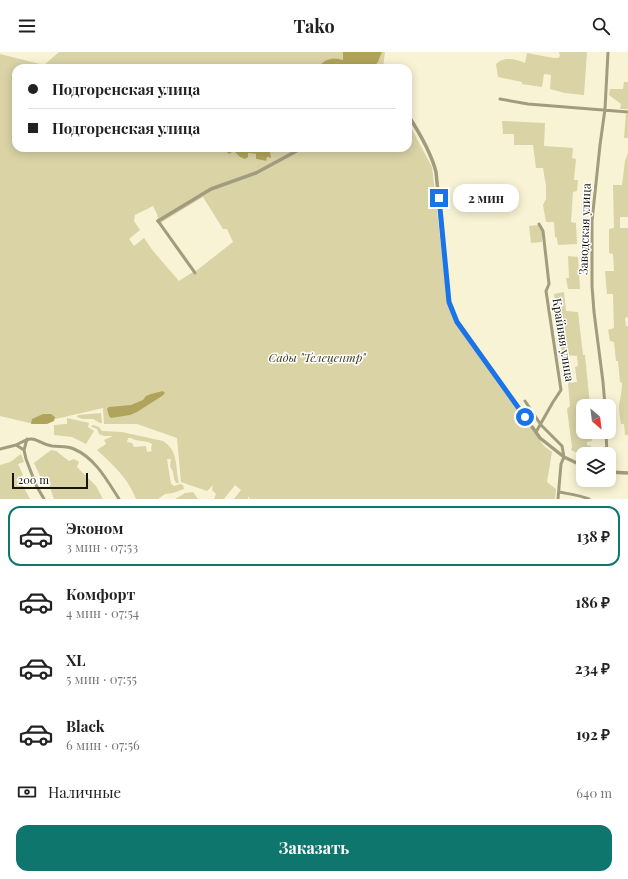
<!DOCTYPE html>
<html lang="ru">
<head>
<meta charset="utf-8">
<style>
  :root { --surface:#fff; --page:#f2f2f2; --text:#222; --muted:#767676; --line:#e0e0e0; --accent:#0f766e }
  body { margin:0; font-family:"Playfair Display",serif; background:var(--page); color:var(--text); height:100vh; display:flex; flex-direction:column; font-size:15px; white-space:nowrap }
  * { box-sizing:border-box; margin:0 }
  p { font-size:13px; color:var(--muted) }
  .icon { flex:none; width:22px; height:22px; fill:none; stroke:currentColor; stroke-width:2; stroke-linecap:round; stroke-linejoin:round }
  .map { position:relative; height:447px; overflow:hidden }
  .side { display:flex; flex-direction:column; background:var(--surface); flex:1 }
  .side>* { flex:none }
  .banner { position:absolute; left:12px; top:12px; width:400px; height:88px; border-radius:12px; box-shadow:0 2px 10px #0003; display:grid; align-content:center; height:88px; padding:0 16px; background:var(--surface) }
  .needle { width:26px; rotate:152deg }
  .buttons { position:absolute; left:576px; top:347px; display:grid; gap:8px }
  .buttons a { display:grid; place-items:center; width:40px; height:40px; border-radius:8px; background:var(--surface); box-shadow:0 2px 10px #0003; font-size:20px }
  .scale { position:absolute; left:12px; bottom:10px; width:76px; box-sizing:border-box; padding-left:4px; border:2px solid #17150a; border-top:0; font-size:11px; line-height:14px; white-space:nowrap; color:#17150a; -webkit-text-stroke:3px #fff; paint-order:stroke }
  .end { position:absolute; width:18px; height:18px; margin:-9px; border:5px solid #1a73e8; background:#fff; box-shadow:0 0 0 2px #fff }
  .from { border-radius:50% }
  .bubble { position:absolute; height:28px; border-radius:12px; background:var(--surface); box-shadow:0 2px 10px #0003; font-size:13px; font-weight:700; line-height:28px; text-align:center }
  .banner b { display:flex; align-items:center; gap:14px; height:38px; font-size:15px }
  .banner b+b { border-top:1px solid var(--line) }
  .banner i { width:10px; height:10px; background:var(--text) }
  ul { padding:7px 0 0; list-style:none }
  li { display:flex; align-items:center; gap:12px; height:60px; margin:0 8px 6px; padding:0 8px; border:2px solid transparent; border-radius:12px }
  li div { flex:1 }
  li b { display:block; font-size:15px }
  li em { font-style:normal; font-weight:700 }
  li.selected { border-color:var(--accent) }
  li>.icon { width:36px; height:36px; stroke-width:1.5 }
  .pay { display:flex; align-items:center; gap:10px; height:44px; padding:0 16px; font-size:15px }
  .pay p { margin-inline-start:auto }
  .primary-button { display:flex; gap:8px; margin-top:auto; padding:8px 16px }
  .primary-button a { flex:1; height:46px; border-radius:12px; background:var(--accent); color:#fff; font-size:16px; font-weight:700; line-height:46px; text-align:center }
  header { display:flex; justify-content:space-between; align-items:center; height:52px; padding:0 16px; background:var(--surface); font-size:18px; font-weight:700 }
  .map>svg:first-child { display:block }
  .green { fill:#d9d3a6; fill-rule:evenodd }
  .water { fill:#b0a45a }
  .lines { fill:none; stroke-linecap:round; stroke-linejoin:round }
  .minor { stroke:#a19c7e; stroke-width:3 }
  .tertiary { stroke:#a19c7e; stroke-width:3.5 }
  .route { stroke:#1a73e8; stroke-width:5 }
  .labels { text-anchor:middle; stroke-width:3; stroke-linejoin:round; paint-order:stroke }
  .street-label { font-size:12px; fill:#17150a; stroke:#fff }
  .park-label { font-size:12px; font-style:italic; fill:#403b1a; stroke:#fff }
</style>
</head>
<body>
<header><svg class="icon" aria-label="menu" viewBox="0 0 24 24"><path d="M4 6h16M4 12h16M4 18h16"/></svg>Tako<svg class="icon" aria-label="search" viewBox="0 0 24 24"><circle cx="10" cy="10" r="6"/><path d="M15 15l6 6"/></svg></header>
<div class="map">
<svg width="628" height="447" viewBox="0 0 628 447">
  <rect width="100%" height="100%" fill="#f8f3d4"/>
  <path class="green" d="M59 0H343V8C335 5 326 6 320 13L301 12V16H16V96H224L221 97 234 99 238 102 251 101 256 102V107L265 109 267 105 269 106V100L279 96H408V70L432 115 447 246 453 266 498 331 544 394 552 400 547 430 556 437 555 447H250L248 444V447H234L241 438 235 433 224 447H214L216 442 212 438 213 433 207 439 181 430 177 386 137 372H104L103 356 34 372 0 364V2L44 13ZM203 145 223 177H227L233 190 196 219 162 172V170ZM153 154 157 162 159 172 193 220 179 229 153 199 144 186 134 194 129 187 140 178 134 169 135 163Z
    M382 0H385L383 16H375L374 15 378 10Z
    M559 0H587L584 43 565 41 550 37 551 23 544 22 542 35 522 32V30L498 25 496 12C503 4 516 7 525 11L527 1 554 6H558L560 4Z
    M624 30H628V57H620L621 52 609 43 610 37H623Z
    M626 62H628V86H624Z
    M502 69 545 71 544 94 573 96 572 106 576 107 574 128H578L577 139 573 140 571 170 576 171 577 192 558 193 557 186 555 185 554 170H546L543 153 546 147V134L543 116H536L533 93H514V82H503Z
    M628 101V165H620V176H628V265L625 266 626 274H628V383H625L624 372H621C620 364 618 356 620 348 621 342 622 337 622 331L620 330 618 309H616L614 290 610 289 608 278 614 276 613 242H607L605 219H614L613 202 609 201V177L614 176 613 133H622L625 109Z
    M538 173 542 179V190L531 191 529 174Z
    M568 204 578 205 580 237H568L566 226H569Z
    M564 240 566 259 578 260 583 303H585L590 353 583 354V380H591L592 389 587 390V393L591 394 590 402H583V404L571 398 572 395 567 357 570 354 568 331 577 330 575 315 578 314 577 304 564 303 561 297 554 242Z
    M101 361 102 371H100L93 367H83L77 365 78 363Z
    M67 366 89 371 88 375 94 379 86 392 72 385 54 383V373L67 372Z
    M93 373 99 375 102 379 122 380 163 389C179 399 175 415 179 431H176L174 427 173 420 170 414 171 407H167L171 432 174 434 180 432 183 433 184 437 173 441 165 442 158 447H136C127 425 114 414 97 398L106 392 104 388 113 384H104L99 382 97 377 92 375 91 374ZM128 386H131C139 391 144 387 152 392L151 397 152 399 147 400 146 394 134 395 132 391 127 390Z
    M51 398 56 399 69 409 74 407 79 410 77 415 96 434 103 447H54L48 430H43L34 411Z
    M21 402 24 410 18 412 23 423 19 426 30 447H0V413L10 410Z
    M193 440 198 447H175L185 441Z"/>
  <path class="water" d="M343 0H382L378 10 374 15 375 16H301V12L320 13C326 6 335 5 343 8Z
    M224 96H279L274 99 270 100 271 106 267 105 266 109 256 107V102L248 101V105L245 107 240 105 234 99 229 102 227 100 220 99Z
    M163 339 165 341 162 344 137 360 130 363 111 366 109 364 107 357 109 355 131 353 143 348 146 344 151 342Z
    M43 362H51L55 365 54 369 47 372H31L32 367Z"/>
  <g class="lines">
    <path class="minor" d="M500 47 528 52 628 60
      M158 169 195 221
      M525 349 541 373 562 394 564 405 561 412 558 447
      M605 354 603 330 594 260 592 234V169L600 93 605 57 608 0
      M536 380 553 350 561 338 546 239 549 232 543 179 539 172
      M606 380 607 402
      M27 387 24 398 26 407 36 433 44 447
      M16 393C38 381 32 390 52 394 60 395 67 394 74 397 95 406 107 428 119 447
      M0 397 16 393 24 398
      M559 440C569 442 579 443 589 447"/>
    <path class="tertiary" d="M408 63C419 80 431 100 436 120L449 250 455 266 540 386 564 405 583 414
      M158 169 211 137 256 121 302 96
      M609 420 628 421"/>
  </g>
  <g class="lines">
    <path class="route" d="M439 146 449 250 457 270 525 365"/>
  </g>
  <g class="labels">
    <g class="street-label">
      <text transform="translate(585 177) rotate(-88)" y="4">Заводская улица</text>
      <text transform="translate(563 288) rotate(81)" y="4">Крайняя улица</text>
    </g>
    <g class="park-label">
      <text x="317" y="310">Сады "Телецентр"</text>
    </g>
  </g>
</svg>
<div class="buttons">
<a><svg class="needle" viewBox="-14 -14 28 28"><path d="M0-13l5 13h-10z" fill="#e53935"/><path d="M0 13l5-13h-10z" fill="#767676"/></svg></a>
<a><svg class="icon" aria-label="layers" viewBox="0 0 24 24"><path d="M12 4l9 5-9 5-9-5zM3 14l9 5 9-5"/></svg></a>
</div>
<div class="scale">200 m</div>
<i class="end from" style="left:525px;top:365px"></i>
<i class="end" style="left:439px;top:146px"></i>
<div class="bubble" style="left:453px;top:132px;width:66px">2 мин</div>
<div class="banner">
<b><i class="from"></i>Подгоренская улица</b>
<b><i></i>Подгоренская улица</b>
</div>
</div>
<section class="side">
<ul>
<li class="selected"><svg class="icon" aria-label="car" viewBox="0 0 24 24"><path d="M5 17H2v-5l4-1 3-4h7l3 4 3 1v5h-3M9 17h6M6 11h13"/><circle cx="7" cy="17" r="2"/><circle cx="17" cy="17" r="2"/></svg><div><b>Эконом</b><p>3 мин · 07:53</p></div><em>138 ₽</em></li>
<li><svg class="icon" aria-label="car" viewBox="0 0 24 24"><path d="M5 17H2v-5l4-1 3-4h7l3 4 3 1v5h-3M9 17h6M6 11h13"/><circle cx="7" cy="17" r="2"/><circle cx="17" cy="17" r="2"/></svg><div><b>Комфорт</b><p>4 мин · 07:54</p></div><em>186 ₽</em></li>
<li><svg class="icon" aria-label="car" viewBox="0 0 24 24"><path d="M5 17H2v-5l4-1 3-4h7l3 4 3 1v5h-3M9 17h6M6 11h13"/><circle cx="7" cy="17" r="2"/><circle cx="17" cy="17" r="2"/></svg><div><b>XL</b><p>5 мин · 07:55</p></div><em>234 ₽</em></li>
<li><svg class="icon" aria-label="car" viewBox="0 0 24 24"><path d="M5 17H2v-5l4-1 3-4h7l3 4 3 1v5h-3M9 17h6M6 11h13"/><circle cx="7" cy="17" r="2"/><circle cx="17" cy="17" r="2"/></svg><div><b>Black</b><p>6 мин · 07:56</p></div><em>192 ₽</em></li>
</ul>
<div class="pay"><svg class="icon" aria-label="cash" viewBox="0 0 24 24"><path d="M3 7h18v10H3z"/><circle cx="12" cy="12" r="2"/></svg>Наличные<p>640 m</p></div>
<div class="primary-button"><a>Заказать</a></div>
</section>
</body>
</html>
